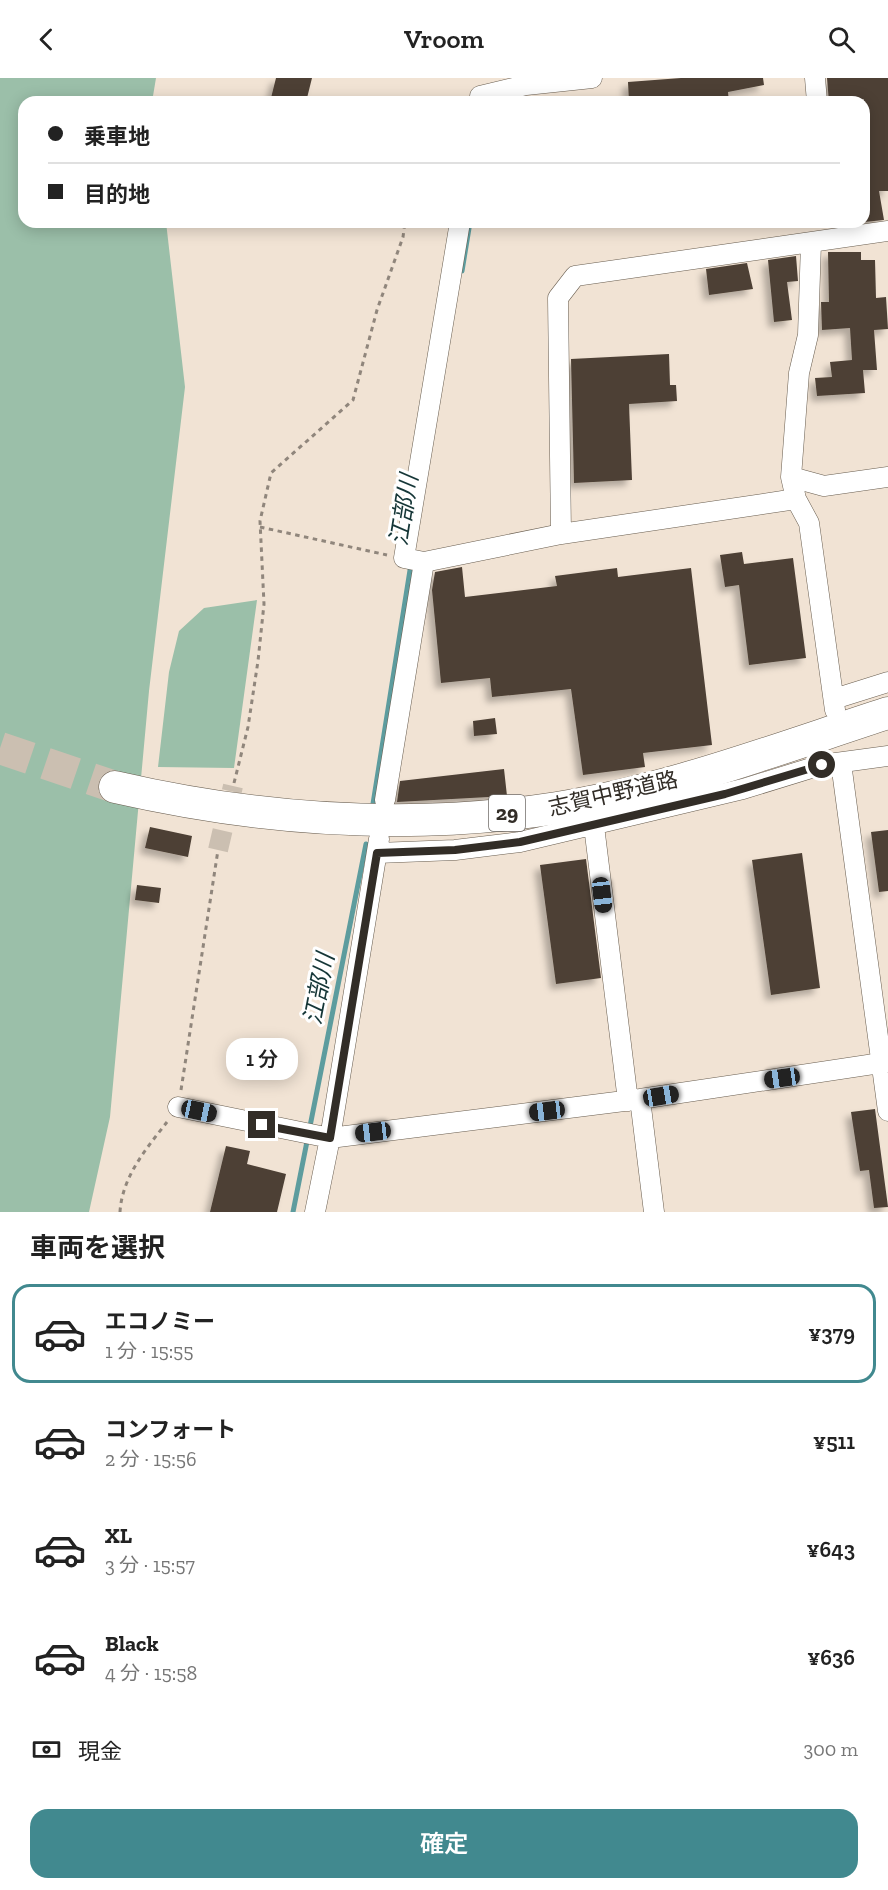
<!DOCTYPE html>
<html lang="ja">
<head>
<meta charset="utf-8">
<style>
  :root { --surface:#fff; --page:#f2f2f2; --text:#222; --muted:#767676; --line:#e0e0e0; --accent:#41898f }
  body { margin:0; font-family:"Zilla Slab","Noto Sans JP",serif; background:var(--page); color:var(--text); height:100vh; display:flex; flex-direction:column; font-size:22px; white-space:nowrap }
  * { box-sizing:border-box; margin:0 }
  p { font-size:20px; color:var(--muted) }
  .icon { flex:none; width:33px; height:33px; fill:none; stroke:currentColor; stroke-width:2; stroke-linecap:round; stroke-linejoin:round }
  .map { position:relative; height:1134px; overflow:hidden }
  .side { display:flex; flex-direction:column; background:var(--surface); flex:1 }
  .side>* { flex:none }
  .top-card { position:absolute; left:18px; top:18px; width:852px; height:132px; border-radius:18px; box-shadow:0 3px 15px #0003; display:grid; align-content:center; height:132px; padding:0 30px; background:var(--surface) }
  .end { position:absolute; width:27px; height:27px; margin:-14px; border:8px solid #322d27; background:#fff; box-shadow:0 0 0 3px #fff }
  .from { border-radius:50% }
  .bubble { position:absolute; height:42px; border-radius:18px; background:var(--surface); box-shadow:0 3px 15px #0003; font-size:20px; font-weight:600; line-height:42px; text-align:center }
  .car { position:absolute; width:18px; height:36px; margin:-18px -9px; border-radius:8px; box-shadow:0 0 4px 2px #0007; background:linear-gradient(#222 24%,#8ab4d8 0 40%,#222 0 76%,#8ab4d8 0 86%,#222 0) }
  .top-card b { display:flex; align-items:center; gap:21px; height:57px; font-size:22px }
  .top-card b+b { border-top:2px solid var(--line) }
  .top-card i { width:15px; height:15px; background:var(--text) }
  ul { padding:0; list-style:none }
  li { display:flex; align-items:center; gap:18px; height:99px; margin:0 12px 9px; padding:0 18px; border:3px solid transparent; border-radius:18px }
  li div { flex:1 }
  li b { display:block; font-size:22px }
  li em { font-style:normal; font-weight:600 }
  li.on { border-color:var(--accent) }
  li>.icon { width:54px; height:54px; stroke-width:1.5 }
  h2 { padding:0 30px; font-size:27px; line-height:72px }
  .pay { display:flex; align-items:center; gap:15px; height:66px; padding:0 30px; font-size:22px }
  .pay p { margin-inline-start:auto }
  .action { display:flex; gap:12px; margin-top:auto; padding:12px 30px }
  .action a { flex:1; height:69px; border-radius:18px; background:var(--accent); color:#fff; font-size:24px; font-weight:600; line-height:69px; text-align:center }
  header { display:flex; justify-content:space-between; align-items:center; height:78px; padding:0 30px; background:var(--surface); font-size:27px; font-weight:600 }
  .map>svg:first-child { display:block }
  .green { fill:#9bbfa9 }
  .lines { fill:none; stroke-linecap:round; stroke-linejoin:round }
  .stream { stroke:#5d9c9e; stroke-width:5 }
  .building { fill:#4d4035; filter:url(#shadow) }
  .minor-tunnel { stroke:#cbbfb1; stroke-width:20; stroke-dasharray:20 10; stroke-linecap:butt }
  .primary-tunnel { stroke:#cbbfb1; stroke-width:32; stroke-dasharray:32 16; stroke-linecap:butt }
  .minor-casing { stroke:#685d4f; stroke-width:21 }
  .primary-casing { stroke:#685d4f; stroke-width:33 }
  .path { stroke:#90867c; stroke-width:3; stroke-dasharray:4.5 4.5; stroke-linecap:butt }
  .minor { stroke:#fff; stroke-width:20 }
  .primary { stroke:#fff; stroke-width:32 }
  .route { stroke:#322d27; stroke-width:8 }
  .labels { text-anchor:middle; stroke-width:6; stroke-linejoin:round; paint-order:stroke }
  .shield { fill:#fff; stroke:#706c68; stroke-width:1.5 }
  .shield-label { font-size:21px; font-weight:bold; fill:#322d27 }
  .street-label { font-size:22px; fill:#322d27; stroke:#fff }
  .water-label { font-size:24px; font-style:italic; fill:#153637; stroke:#fff }
</style>
</head>
<body>
<header><svg class="icon" aria-label="back" viewBox="0 0 24 24"><path d="M15 5l-7 7 7 7"/></svg>Vroom<svg class="icon" aria-label="search" viewBox="0 0 24 24"><circle cx="10" cy="10" r="6"/><path d="M15 15l6 6"/></svg></header>
<div class="map">
<svg width="888" height="1134" viewBox="0 0 888 1134">
  <defs>
    <filter id="shadow"><feDropShadow dx="-5.5" dy="5.5" stdDeviation="3" flood-color="#0004"/></filter>
  </defs>
  <rect width="100%" height="100%" fill="#f1e3d4"/>
  <path class="green" d="M0 0H156L152 24H24V144H166L185 309 149 613 110 1039 89 1134H0Z
    M257 522 234 690 158 689 169 594 179 553 204 530Z"/>
  <g class="lines">
    <path class="stream" d="M462 193 470 144
      M373 726 411 486
      M293 1134 366 766"/>
  </g>
  <path class="building" d="M276 0H312L306 24H270Z
    M681 0H763L764 7 728 14 729 24H629L628 4Z
    M827 0H888V113H879L884 142 864 144V21L829 24Z
    M828 174H861V182H875L876 220 886 219 888 251 874 252 877 292H863L865 315 817 318 815 300 832 299 830 284 852 282 850 250 822 252 821 224H829Z
    M796 178 798 203 787 204 792 242 774 244 768 182Z
    M747 185 753 211 709 217 706 191Z
    M669 276 670 307H676L677 323 629 326 632 402 574 405 571 281Z
    M742 474 744 486 793 480 806 580 749 587 739 507 725 509 720 477Z
    M462 489 465 519 557 508 555 498 617 490 618 499 691 490 712 667 643 675 645 689 583 697 571 611 492 619 490 600 441 605 432 512 435 494Z
    M495 640 497 656 474 658 473 643Z
    M504 691 507 718 397 724 400 703Z
    M150 749 192 758 188 779 145 770Z
    M888 752V813L879 814 871 754Z
    M802 775 820 910 771 917 752 782Z
    M586 781 601 900 556 906 540 787Z
    M137 807 161 810 159 825 135 822Z
    M875 1031 888 1129 874 1130 869 1092 860 1093 851 1034Z
    M226 1068 250 1073 247 1086 286 1096 277 1134H210Z"/>
  <g class="lines">
    <path class="minor-tunnel" d="M218 772 233 708"/>
    <path class="primary-tunnel" d="M0 670 115 709"/>
    <g class="minor-casing">
      <path id="minor" d="M815 0 817 24
        M480 18 526 7 592 0
        M811 165 808 257 799 295 791 399 796 421 809 445 835 632
        M791 399 824 408 888 399
        M561 456 558 220 575 198 888 153
        M424 484 561 456 796 421
        M834 621 888 604
        M841 685 888 1033
        M385 722 424 484 404 480 460 144
        M594 748 628 1023
        M377 775 455 772 520 764 743 711 821 687 888 678
        M640 1021 654 1134
        M178 1029 330 1060 640 1021 888 984
        M315 1134 330 1060 379 761"/>
    </g>
    <g class="primary-casing">
      <path id="primary" d="M115 709C259 742 409 753 557 730 670 712 780 670 888 635"/>
    </g>
    <path class="path" d="M260 449 387 477
      M234 705 248 649 258 583 264 526 260 443 271 395 353 322 377 232 403 159 405 144
      M181 1012 218 772
      M120 1134C122 1099 146 1071 167 1044"/>
    <use href="#minor" class="minor"/>
    <use href="#primary" class="primary"/>
  </g>
  <g class="lines">
    <path class="route" d="M262 1047 330 1060 377 775 455 772 520 764 725 716 822 687"/>
  </g>
  <g class="labels">
    <rect class="shield" x="489" y="717" width="36" height="36" rx="4.5"/>
    <g class="shield-label">
      <text x="507" y="742">29</text>
    </g>
    <g class="street-label">
      <text transform="translate(613 715) rotate(-13)" y="8">志賀中野道路</text>
    </g>
    <g class="water-label">
      <text transform="translate(404 432) rotate(-81)" y="8">江部川</text>
      <text transform="translate(319 911) rotate(-79)" y="8">江部川</text>
    </g>
  </g>
</svg>
<i class="end from" style="left:822px;top:687px"></i>
<i class="end" style="left:262px;top:1047px"></i>
<div class="bubble" style="left:226px;top:960px;width:72px">1 分</div>
<i class="car" style="left:602px;top:817px;rotate:173deg"></i>
<i class="car" style="left:782px;top:1000px;rotate:262deg"></i>
<i class="car" style="left:661px;top:1018px;rotate:81deg"></i>
<i class="car" style="left:199px;top:1033px;rotate:102deg"></i>
<i class="car" style="left:547px;top:1033px;rotate:263deg"></i>
<i class="car" style="left:373px;top:1054px;rotate:263deg"></i>
<div class="top-card">
<b><i class="from"></i>乗車地</b>
<b><i></i>目的地</b>
</div>
</div>
<section class="side">
<h2>車両を選択</h2>
<ul>
<li class="on"><svg class="icon" aria-label="car" viewBox="0 0 24 24"><path d="M5 17H2v-5l4-1 3-4h7l3 4 3 1v5h-3M9 17h6M6 11h13"/><circle cx="7" cy="17" r="2"/><circle cx="17" cy="17" r="2"/></svg><div><b>エコノミー</b><p>1 分 · 15:55</p></div><em>¥379</em></li>
<li><svg class="icon" aria-label="car" viewBox="0 0 24 24"><path d="M5 17H2v-5l4-1 3-4h7l3 4 3 1v5h-3M9 17h6M6 11h13"/><circle cx="7" cy="17" r="2"/><circle cx="17" cy="17" r="2"/></svg><div><b>コンフォート</b><p>2 分 · 15:56</p></div><em>¥511</em></li>
<li><svg class="icon" aria-label="car" viewBox="0 0 24 24"><path d="M5 17H2v-5l4-1 3-4h7l3 4 3 1v5h-3M9 17h6M6 11h13"/><circle cx="7" cy="17" r="2"/><circle cx="17" cy="17" r="2"/></svg><div><b>XL</b><p>3 分 · 15:57</p></div><em>¥643</em></li>
<li><svg class="icon" aria-label="car" viewBox="0 0 24 24"><path d="M5 17H2v-5l4-1 3-4h7l3 4 3 1v5h-3M9 17h6M6 11h13"/><circle cx="7" cy="17" r="2"/><circle cx="17" cy="17" r="2"/></svg><div><b>Black</b><p>4 分 · 15:58</p></div><em>¥636</em></li>
</ul>
<div class="pay"><svg class="icon" aria-label="cash" viewBox="0 0 24 24"><path d="M3 7h18v10H3z"/><circle cx="12" cy="12" r="2"/></svg>現金<p>300 m</p></div>
<div class="action"><a>確定</a></div>
</section>
</body>
</html>
